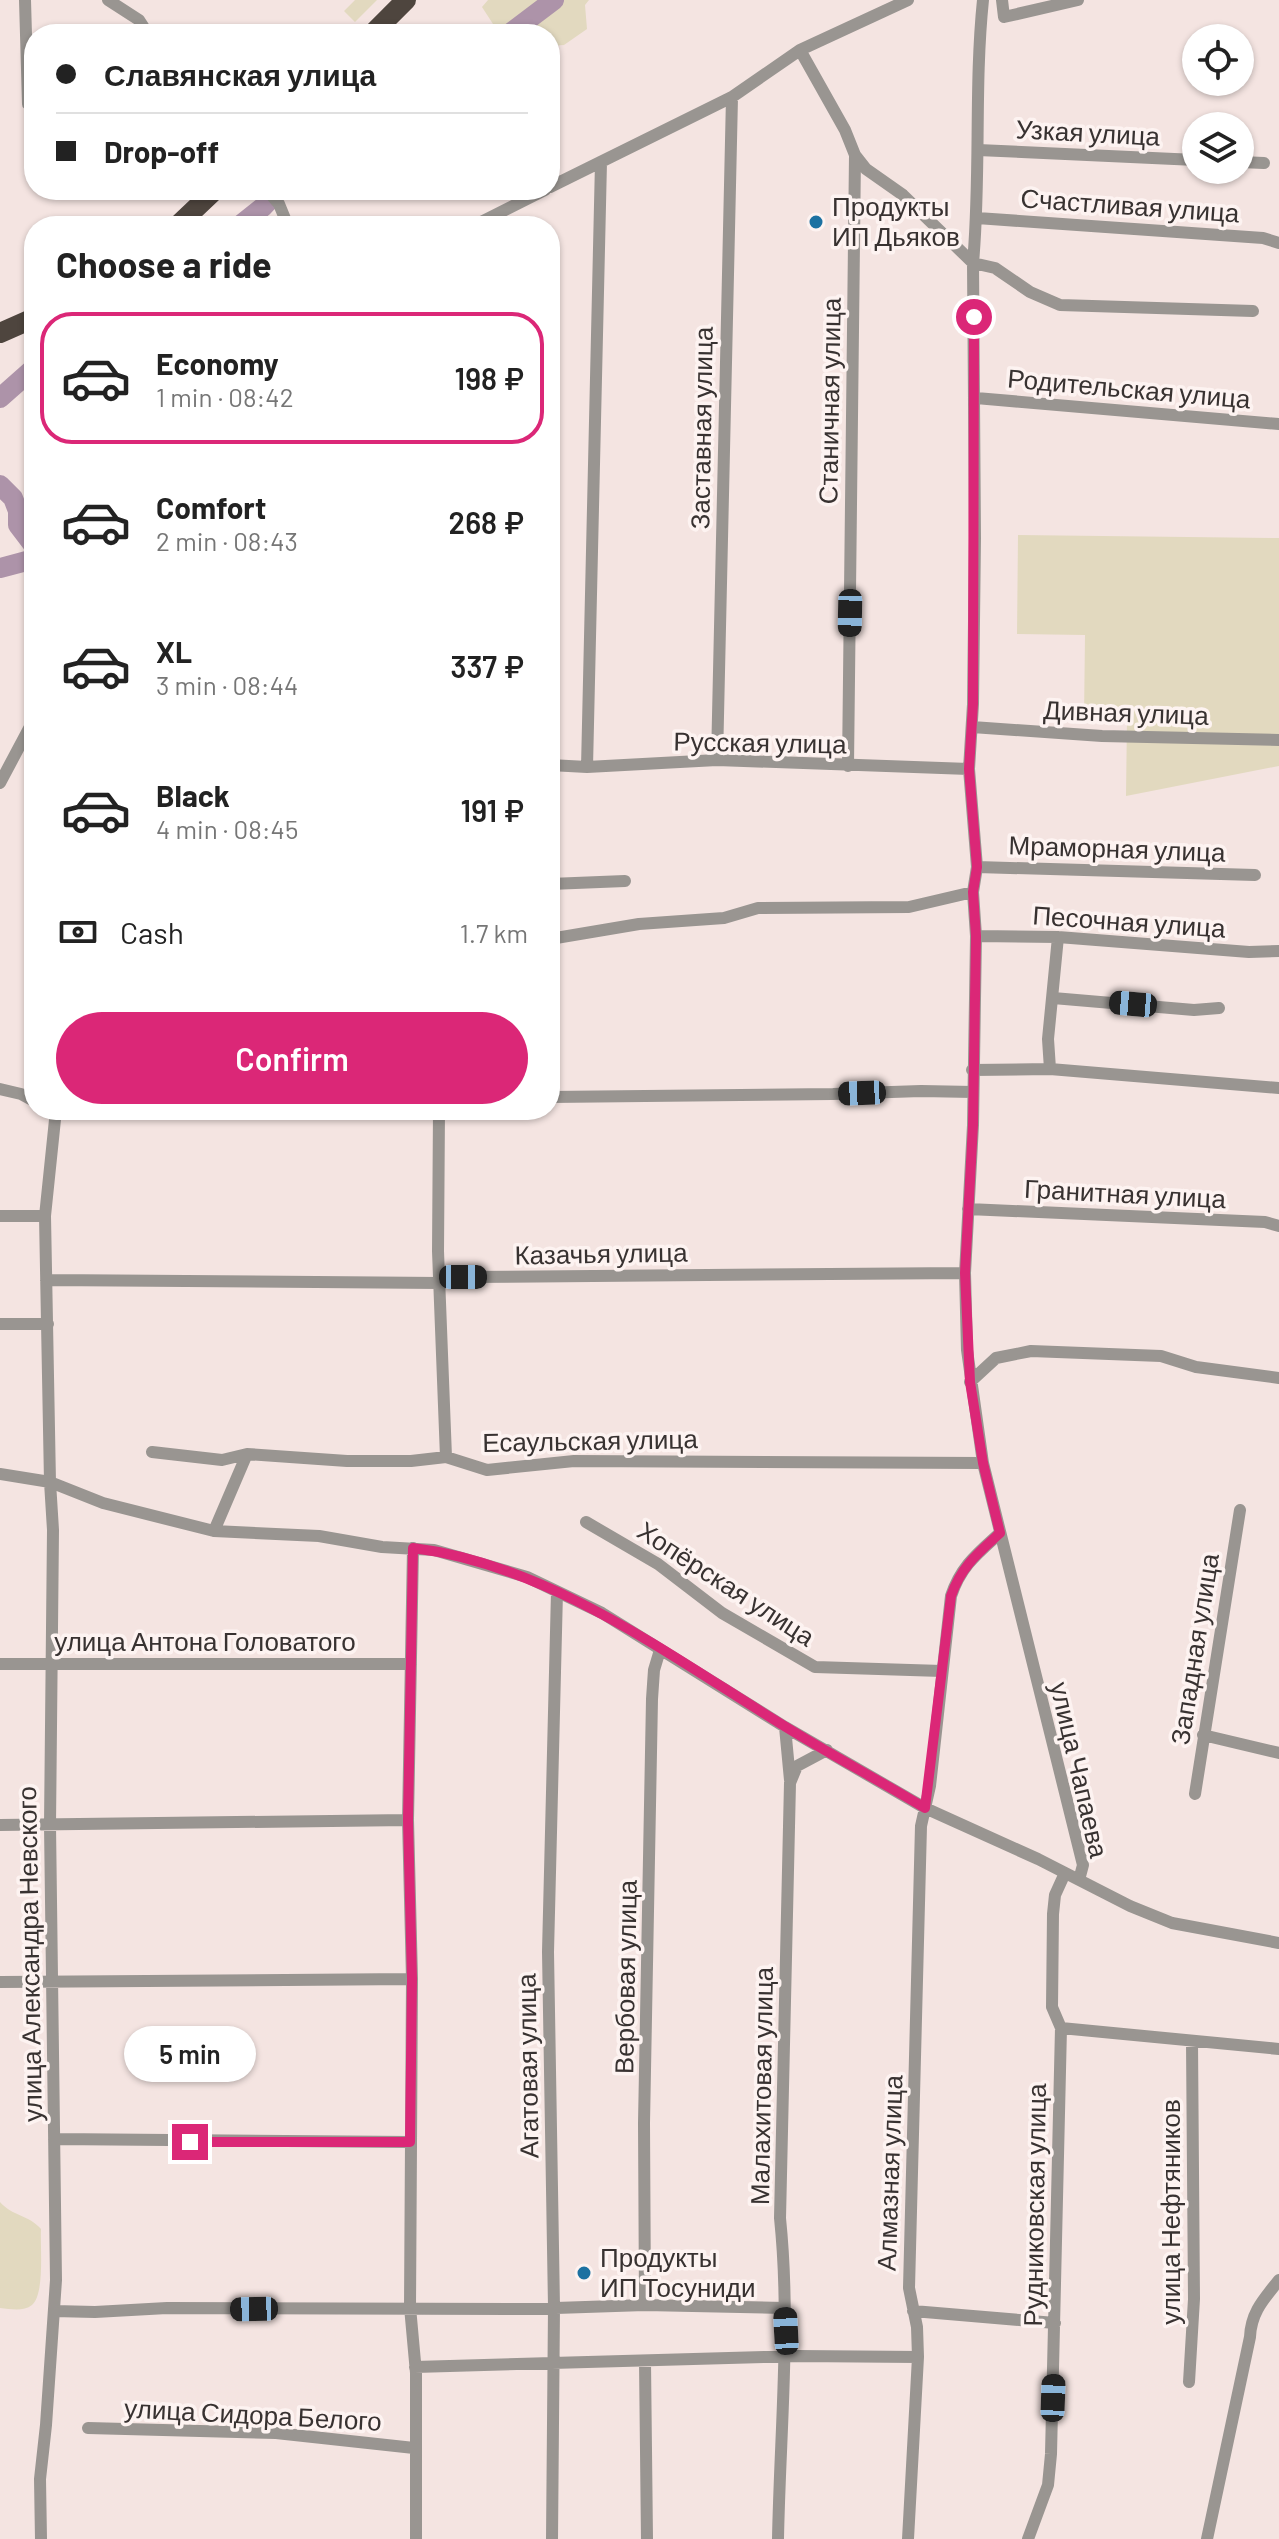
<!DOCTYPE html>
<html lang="en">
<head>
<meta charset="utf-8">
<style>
  :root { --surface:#fff; --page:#f2f2f2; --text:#222; --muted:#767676; --line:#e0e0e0; --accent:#db2777 }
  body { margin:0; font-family:Barlow,sans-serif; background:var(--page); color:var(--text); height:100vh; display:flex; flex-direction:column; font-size:30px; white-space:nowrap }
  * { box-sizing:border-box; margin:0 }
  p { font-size:26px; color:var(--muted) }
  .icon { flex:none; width:44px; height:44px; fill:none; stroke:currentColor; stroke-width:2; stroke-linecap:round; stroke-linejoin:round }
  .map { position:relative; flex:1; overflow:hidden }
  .sheet { position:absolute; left:24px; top:216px; width:536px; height:904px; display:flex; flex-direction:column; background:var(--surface); border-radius:32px; box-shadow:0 2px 6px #0004 }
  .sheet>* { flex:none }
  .guide { position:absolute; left:24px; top:24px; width:536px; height:176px; border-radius:32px; box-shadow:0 2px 6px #0004; display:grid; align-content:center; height:176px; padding:0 32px; background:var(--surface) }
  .buttons { position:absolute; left:1182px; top:24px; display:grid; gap:16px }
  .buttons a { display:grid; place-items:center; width:72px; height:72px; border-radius:50%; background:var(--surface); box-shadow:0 2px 6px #0004; font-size:40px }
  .end { position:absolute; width:36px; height:36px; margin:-18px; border:10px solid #db2777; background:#fff; box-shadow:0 0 0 4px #fff }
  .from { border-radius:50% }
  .bubble { position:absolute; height:56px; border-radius:28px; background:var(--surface); box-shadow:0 2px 6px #0004; font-size:26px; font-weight:600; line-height:56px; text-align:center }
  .car { position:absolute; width:24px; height:48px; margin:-24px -12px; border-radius:10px; box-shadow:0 0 6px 2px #0007; background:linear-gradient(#222 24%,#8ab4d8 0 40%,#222 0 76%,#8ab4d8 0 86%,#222 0) }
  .guide b { display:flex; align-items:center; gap:28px; height:76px; font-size:30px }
  .guide b+b { border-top:2px solid var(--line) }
  .guide i { width:20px; height:20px; background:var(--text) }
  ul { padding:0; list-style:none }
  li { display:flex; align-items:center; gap:24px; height:132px; margin:0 16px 12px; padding:0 16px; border:4px solid transparent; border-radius:32px }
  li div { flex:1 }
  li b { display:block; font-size:30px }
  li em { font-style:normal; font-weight:600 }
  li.current { border-color:var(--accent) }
  li>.icon { width:72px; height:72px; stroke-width:1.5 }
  h2 { padding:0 32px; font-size:36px; line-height:96px }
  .pay { display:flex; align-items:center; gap:20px; height:88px; padding:0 32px; font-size:30px }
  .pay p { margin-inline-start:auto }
  .primary-button { display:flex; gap:16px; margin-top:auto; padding:16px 32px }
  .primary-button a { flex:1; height:92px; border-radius:48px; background:var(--accent); color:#fff; font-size:32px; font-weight:600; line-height:92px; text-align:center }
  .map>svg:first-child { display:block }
  .green { fill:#e2d9bf }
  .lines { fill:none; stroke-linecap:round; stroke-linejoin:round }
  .river { stroke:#ad93a9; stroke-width:20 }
  .minor { stroke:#999591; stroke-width:12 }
  .trunk { stroke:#4e453e; stroke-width:20 }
  .route { stroke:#db2777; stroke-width:10 }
  .poi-dot { fill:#1c71a1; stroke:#fdf3f1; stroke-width:3 }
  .labels { text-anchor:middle; stroke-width:7; stroke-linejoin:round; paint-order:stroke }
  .street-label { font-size:26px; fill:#383231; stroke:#fdf3f1 }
  .poi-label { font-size:26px; fill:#383231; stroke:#fdf3f1; text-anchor:start }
</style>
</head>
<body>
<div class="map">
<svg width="1279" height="2539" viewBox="0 0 1279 2539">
  <rect width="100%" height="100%" fill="#f4e4e1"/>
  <path class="green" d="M355 0H377L355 22 344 11Z
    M488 0H589L585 5 587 29 564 45 550 46V34H482L493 24 482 7Z
    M1018 535 1279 538V766L1126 796 1127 719 1084 718 1085 635 1017 634Z
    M0 2202C12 2216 29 2215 41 2229 40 2246 45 2294 32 2305 23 2312 11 2309 0 2308Z"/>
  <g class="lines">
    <path class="river" d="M509 34 554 0
      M239 226 263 207 279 190
      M0 398 34 368
      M0 485 13 498 18 511V525L34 546
      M0 568 34 559"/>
    <path class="minor" d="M25 0 28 104
      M108 0 139 20 148 34
      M983 0C974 87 981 175 973 263L975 538 973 704 969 769 977 867 973 892 976 936 973 1125 965 1273 967 1350 983 1463 1083 1865 1079 1880
      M1002 0 1004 17 1078 0
      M800 50 845 130 855 155 848 766
      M978 150 1196 160
      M855 155 866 169 903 195 973 263 995 268 1030 292 1060 305 1253 311
      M1240 162 1264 163
      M550 187 732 97 800 50 908 0
      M267 190 279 204 288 226
      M977 218 1263 238 1279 243
      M473 226 545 190
      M976 398 1279 424
      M972 727 1102 736 1279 740
      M717 760 732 97
      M550 765 587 767 717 760 969 769
      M587 767 601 162
      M0 783 34 719
      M977 867 1255 875
      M550 884 625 881
      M976 936 1058 937 1249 952 1279 951
      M550 939 639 924 724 918 758 908 909 907 973 892
      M1053 998 1194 1010 1219 1008
      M1050 1069 1279 1088
      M972 1070 1050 1069 1048 1039 1058 937
      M0 1089 21 1094 34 1101
      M550 1097 833 1094 921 1091 973 1092
      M439 1110 438 1251 446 1457
      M968 1209 1265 1222 1279 1226
      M0 1216H45
      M46 1280 440 1283 463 1277 965 1273
      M0 1324H48
      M970 1382 996 1358 1031 1351 1161 1356 1196 1367 1279 1378
      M152 1452 222 1460 247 1454 347 1461H411L446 1457 487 1470 574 1461 983 1463
      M0 1474 50 1482 103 1503 214 1531 319 1536 382 1547 434 1550 527 1577 602 1613 785 1727 925 1808 1038 1859 1130 1906 1172 1923 1279 1943
      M586 1522 658 1564 722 1613 815 1667 942 1671
      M214 1531 247 1454
      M413 1548 408 1820 412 1979 410 2307 416 2373V2539
      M0 1664H411
      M785 1727 790 1780
      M1203 1735 1279 1753
      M1195 1794 1240 1510
      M0 1825 408 1820
      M0 1982 412 1979
      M1061 2028 1279 2049
      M54 2139 410 2142
      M645 2305 644 2123 652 1699 654 1670 660 1650
      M54 2311 95 2312 167 2308 526 2309 645 2305 784 2308
      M913 2311 1055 2323
      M645 2362 647 2539
      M415 2367 797 2356 918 2357
      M1189 2382 1194 2299 1192 2042
      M88 2428 276 2433 414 2448
      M41 2539 40 2479 46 2425 56 2280 50 1825 53 1530 50 1482 45 1216 56 1110
      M552 2539 554 2307 548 1952 557 1592
      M778 2539C780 2432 791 2324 780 2218L790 1783 797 1766 827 1750
      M908 2539 918 2357 917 2327 909 2288 921 1826 930 1786 951 1596C961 1566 977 1554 1000 1533
      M1028 2539 1048 2485 1051 2454 1061 2028 1052 2007 1053 1914 1055 1895 1065 1873
      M1207 2539 1250 2337C1251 2312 1264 2299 1279 2280"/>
    <path class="trunk" d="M372 34 406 0
      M177 226 215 190
      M0 333 34 318"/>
  </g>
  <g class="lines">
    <path class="route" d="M190 2142H410L412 1979 408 1820 413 1548C545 1564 662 1650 773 1719 822 1750 875 1778 925 1808L951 1596C961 1567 977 1554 1000 1533L983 1463 970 1382 965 1273 973 1125 976 936 973 892 977 867 969 769 973 704 974 317"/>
  </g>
  <g class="poi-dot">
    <circle cx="816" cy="222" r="8"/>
    <circle cx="584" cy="2273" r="8"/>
  </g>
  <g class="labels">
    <g class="street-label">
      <text transform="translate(1088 133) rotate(3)" y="9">Узкая улица</text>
      <text transform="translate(1130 206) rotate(4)" y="9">Счастливая улица</text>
      <text transform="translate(1129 389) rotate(5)" y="9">Родительская улица</text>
      <text transform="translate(830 401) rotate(-89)" y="9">Станичная улица</text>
      <text transform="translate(702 428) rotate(-89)" y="9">Заставная улица</text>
      <text transform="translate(1126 713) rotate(2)" y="9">Дивная улица</text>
      <text transform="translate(760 743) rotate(1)" y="9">Русская улица</text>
      <text transform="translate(1117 849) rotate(2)" y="9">Мраморная улица</text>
      <text transform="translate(1129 922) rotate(4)" y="9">Песочная улица</text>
      <text transform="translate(1125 1194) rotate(3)" y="9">Гранитная улица</text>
      <text transform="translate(601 1254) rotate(-1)" y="9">Казачья улица</text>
      <text transform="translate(590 1441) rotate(-1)" y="9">Есаульская улица</text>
      <text transform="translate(726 1584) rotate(33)" y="9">Хопёрская улица</text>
      <text x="205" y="1651">улица Антона Головатого</text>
      <text transform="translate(1195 1649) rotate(-81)" y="9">Западная улица</text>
      <text transform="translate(1079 1770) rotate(77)" y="9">улица Чапаева</text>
      <text transform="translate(30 1954) rotate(-91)" y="9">улица Александра Невского</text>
      <text transform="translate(626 1977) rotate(-89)" y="9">Вербовая улица</text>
      <text transform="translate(528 2066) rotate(-91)" y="9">Агатовая улица</text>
      <text transform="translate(762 2086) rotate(-89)" y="9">Малахитовая улица</text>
      <text transform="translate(890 2173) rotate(-88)" y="9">Алмазная улица</text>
      <text transform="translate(1035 2205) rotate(-89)" y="9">Рудниковская улица</text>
      <text transform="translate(1171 2212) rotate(-90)" y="9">улица Нефтяников</text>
      <text transform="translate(253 2415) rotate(3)" y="9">улица Сидора Белого</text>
    </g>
    <g class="poi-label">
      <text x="832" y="216">Продукты<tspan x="832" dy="30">ИП Дьяков</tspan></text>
      <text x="600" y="2267">Продукты<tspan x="600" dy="30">ИП Тосуниди</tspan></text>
    </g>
  </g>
</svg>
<div class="buttons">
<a><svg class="icon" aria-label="locate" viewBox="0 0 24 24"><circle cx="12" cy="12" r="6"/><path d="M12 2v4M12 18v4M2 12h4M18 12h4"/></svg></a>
<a><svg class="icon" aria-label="layers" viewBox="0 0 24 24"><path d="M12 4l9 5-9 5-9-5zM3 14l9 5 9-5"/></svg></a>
</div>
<i class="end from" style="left:974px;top:317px"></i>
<i class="end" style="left:190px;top:2142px"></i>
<div class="bubble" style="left:124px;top:2026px;width:132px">5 min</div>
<i class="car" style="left:850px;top:613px;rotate:181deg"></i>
<i class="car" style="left:1133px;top:1004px;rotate:275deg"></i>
<i class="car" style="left:862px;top:1093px;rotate:268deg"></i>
<i class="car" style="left:463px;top:1277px;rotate:90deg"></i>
<i class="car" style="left:254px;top:2309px;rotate:269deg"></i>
<i class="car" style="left:786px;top:2331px;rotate:357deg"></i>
<i class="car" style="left:1053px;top:2398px;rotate:2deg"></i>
<div class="guide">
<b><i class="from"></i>Славянская улица</b>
<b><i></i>Drop-off</b>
</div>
<section class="sheet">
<h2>Choose a ride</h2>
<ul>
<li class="current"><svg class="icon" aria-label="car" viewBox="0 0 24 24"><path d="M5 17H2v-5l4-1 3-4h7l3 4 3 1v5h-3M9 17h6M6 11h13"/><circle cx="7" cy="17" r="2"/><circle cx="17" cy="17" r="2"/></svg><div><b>Economy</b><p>1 min · 08:42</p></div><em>198 ₽</em></li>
<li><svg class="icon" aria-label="car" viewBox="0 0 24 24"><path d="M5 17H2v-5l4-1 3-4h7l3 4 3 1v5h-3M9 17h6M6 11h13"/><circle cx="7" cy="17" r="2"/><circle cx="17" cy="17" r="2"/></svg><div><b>Comfort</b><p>2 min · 08:43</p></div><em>268 ₽</em></li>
<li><svg class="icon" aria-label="car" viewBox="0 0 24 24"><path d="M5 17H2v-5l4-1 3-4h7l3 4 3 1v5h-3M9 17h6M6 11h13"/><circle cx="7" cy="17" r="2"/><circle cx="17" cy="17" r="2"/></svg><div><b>XL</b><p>3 min · 08:44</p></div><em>337 ₽</em></li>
<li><svg class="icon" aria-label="car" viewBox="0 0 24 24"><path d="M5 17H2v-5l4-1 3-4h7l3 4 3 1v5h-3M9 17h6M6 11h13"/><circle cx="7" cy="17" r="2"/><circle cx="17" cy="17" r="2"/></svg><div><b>Black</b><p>4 min · 08:45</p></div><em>191 ₽</em></li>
</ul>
<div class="pay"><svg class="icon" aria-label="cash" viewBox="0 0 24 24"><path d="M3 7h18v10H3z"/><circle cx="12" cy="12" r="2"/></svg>Cash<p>1.7 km</p></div>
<div class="primary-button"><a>Confirm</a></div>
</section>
</div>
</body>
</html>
